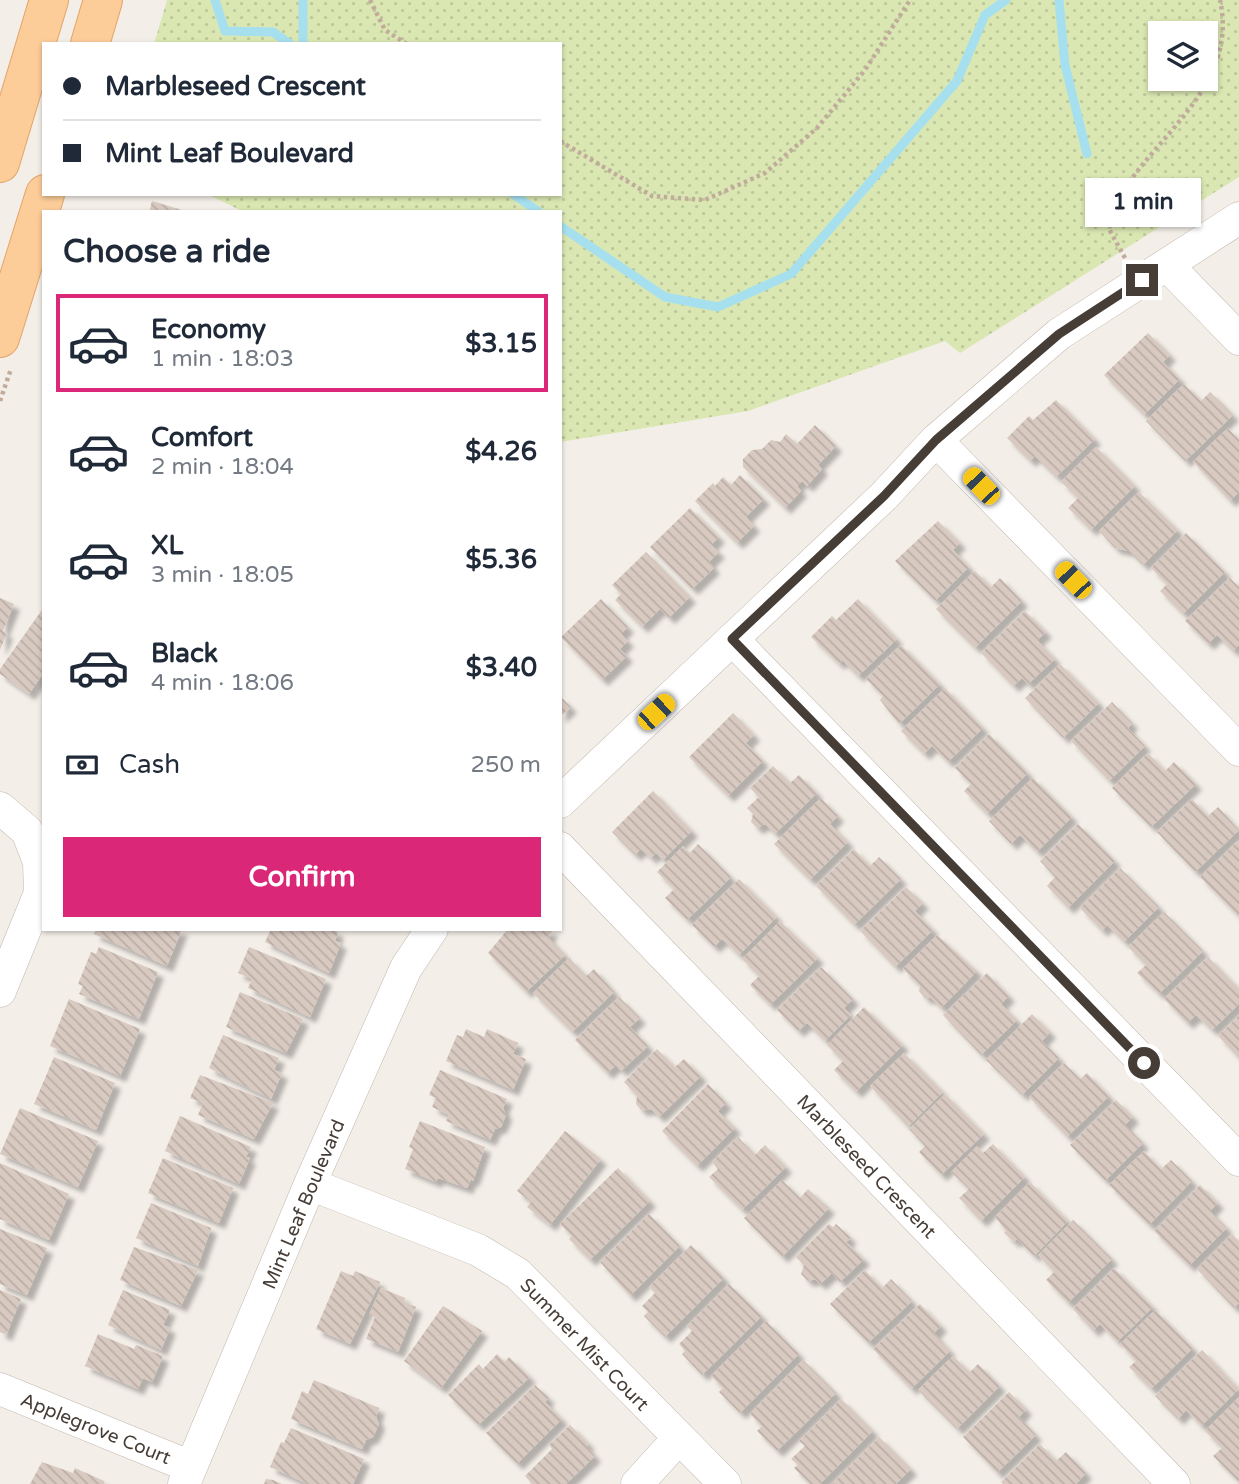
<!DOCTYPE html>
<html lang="en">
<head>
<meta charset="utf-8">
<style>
  :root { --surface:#fff; --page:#f2f2f3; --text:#1f2937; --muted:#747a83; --line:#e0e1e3; --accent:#db2777 }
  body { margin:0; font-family:"Varela Round",sans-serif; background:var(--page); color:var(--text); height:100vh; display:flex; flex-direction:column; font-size:26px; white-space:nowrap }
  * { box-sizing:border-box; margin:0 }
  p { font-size:23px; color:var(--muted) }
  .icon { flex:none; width:38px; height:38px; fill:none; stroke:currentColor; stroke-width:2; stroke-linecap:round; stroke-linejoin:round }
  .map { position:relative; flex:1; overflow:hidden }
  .panel { position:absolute; left:42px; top:210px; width:520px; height:721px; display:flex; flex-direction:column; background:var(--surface); border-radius:0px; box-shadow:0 2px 5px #0004 }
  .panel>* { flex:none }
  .top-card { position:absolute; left:42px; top:42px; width:520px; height:154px; border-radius:0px; box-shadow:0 2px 5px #0004; display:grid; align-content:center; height:154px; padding:0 21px; background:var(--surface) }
  .fabs { position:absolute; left:1148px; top:21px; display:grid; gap:14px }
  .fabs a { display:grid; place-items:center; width:70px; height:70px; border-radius:0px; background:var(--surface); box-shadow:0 2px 5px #0004; font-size:35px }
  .end { position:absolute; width:32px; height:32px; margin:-16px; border:9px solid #473d37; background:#fff; box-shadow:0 0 0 4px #fff }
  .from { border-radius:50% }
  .bubble { position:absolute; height:49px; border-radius:0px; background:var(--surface); box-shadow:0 2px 5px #0004; font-size:23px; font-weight:700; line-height:49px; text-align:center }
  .car { position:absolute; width:21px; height:42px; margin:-21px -10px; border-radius:9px; box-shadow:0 0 5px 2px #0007; background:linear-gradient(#f5c518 24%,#345 0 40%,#f5c518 0 76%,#345 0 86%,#f5c518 0) }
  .top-card b { display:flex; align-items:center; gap:24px; height:66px; font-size:26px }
  .top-card b+b { border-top:2px solid var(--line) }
  .top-card i { width:18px; height:18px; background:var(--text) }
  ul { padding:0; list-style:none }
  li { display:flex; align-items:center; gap:21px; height:98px; margin:0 14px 10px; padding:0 7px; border:4px solid transparent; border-radius:0px }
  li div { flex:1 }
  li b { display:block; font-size:26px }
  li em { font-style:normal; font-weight:700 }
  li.active { border-color:var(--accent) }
  li>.icon { width:63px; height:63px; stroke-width:1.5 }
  h2 { padding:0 21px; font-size:32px; line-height:84px }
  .pay { display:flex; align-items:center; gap:18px; height:77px; padding:0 21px; font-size:26px }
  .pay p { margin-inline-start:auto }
  .button { display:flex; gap:14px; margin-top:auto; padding:14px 21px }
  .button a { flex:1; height:80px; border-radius:0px; background:var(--accent); color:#fff; font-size:28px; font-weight:700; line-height:80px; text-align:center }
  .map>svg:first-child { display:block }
  .park { fill:url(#park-dots); fill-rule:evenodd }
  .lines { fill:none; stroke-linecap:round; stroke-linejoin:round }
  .stream { stroke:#a6e0ef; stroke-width:9 }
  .building { fill:url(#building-back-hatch); filter:url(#shadow) }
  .minor-casing { stroke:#c2b7ae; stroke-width:33 }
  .major-casing { stroke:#e2a568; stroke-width:40 }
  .path { stroke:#c1ac9c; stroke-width:4.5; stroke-dasharray:3.5 3.5; stroke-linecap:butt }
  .minor { stroke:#fff; stroke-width:32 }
  .major { stroke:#fccc99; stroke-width:38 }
  .route { stroke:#473d37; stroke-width:9 }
  .labels { text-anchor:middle; stroke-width:5; stroke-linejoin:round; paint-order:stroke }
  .street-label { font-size:19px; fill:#473d37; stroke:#fff }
</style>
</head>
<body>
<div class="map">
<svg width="1239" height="1484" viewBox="0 0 1239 1484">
  <defs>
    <pattern id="park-dots" width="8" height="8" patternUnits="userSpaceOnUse" patternTransform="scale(1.75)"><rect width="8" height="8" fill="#dae7b2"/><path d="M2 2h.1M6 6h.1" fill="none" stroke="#bcc79a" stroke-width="1.8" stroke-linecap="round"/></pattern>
    <pattern id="building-back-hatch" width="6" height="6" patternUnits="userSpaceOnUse" patternTransform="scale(1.75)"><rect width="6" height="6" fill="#d8cac1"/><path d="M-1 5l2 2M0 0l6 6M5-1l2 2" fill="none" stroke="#bbaea6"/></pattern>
    <filter id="shadow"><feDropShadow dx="6" dy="6" stdDeviation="2" flood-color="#0004"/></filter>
  </defs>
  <rect width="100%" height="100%" fill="#f4eee8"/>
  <path class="park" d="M167 0H1239V177L960 353 945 341 748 411 560 442V212H244L207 194H560V44H154ZM1160 33H1206V79H1160Z"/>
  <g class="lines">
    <path class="stream" d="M215 0 225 31 273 32 290 44
      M1059 0 1065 65 1087 154
      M303 44V0
      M513 194 539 212
      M560 226 665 297 718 307 791 274 957 81 985 15 1006 0"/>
  </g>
  <path class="building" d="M152 201 185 211V212H149Z
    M1148 333 1170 355 1163 362 1180 379 1144 415 1104 375Z
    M1184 384 1201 401 1210 392 1233 415 1185 461 1146 421Z
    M1056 400 1095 439 1056 477 1035 456 1030 461 1007 438 1029 416 1033 420Z
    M815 425 836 446 818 465 822 469 807 486 802 481 797 486 801 491 785 508 743 467V459L752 450 762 449 771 440 780 442 786 434 797 444Z
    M1228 428 1239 440V492L1230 501 1193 462Z
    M1096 447 1135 486 1091 530 1068 508 1078 498 1061 482Z
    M740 475 764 499 746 517 754 526 737 543 695 501 713 483 715 486 723 477 731 485Z
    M1139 492 1178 530 1143 565 1129 551 1115 548 1099 531Z
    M690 508 719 537 711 545 719 552 709 562 714 568 692 589 650 547Z
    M938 521 960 543 953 550 969 567 935 601 895 561Z
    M1186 533 1225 572 1183 614 1160 591 1167 584 1151 568Z
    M646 552 690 597 669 618 660 609 642 627 615 600 621 594 612 585Z
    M975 571 991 587 1000 578 1022 601 975 648 936 609Z
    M1230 578 1239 587V645L1233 651 1217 635 1208 644 1185 621Z
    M0 598 14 604 3 631 7 633 0 650Z
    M601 599 628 627 621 634 628 641 620 649 627 656 602 680 561 637Z
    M858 599 897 639 858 676 842 660 839 664 811 637 832 616 836 620Z
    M44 607V672L29 694 0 674V669Z
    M1025 611 1046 632 1037 640 1055 659 1028 684 1022 678 1013 686 981 653Z
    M901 645 940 684 899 724 880 700 883 696 866 679Z
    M1060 664 1099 703 1063 738 1025 698Z
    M945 688 983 728 948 762 932 746 924 754 901 731Z
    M560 696 571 707 560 717Z
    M1112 702 1132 723 1128 728 1145 746 1109 781 1071 741Z
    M733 713 754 735 746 743 763 761 728 796 689 757Z
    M989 734 1028 773 987 814 964 791 971 784 955 768Z
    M1148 753 1165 771 1174 762 1196 784 1151 827 1112 788Z
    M773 766 790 783 799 775 817 793 775 834 765 824 757 828 751 822 753 814 747 808 759 797 750 788Z
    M1033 778 1072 817 1037 852 1020 835 1011 844 989 821Z
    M653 791 692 831 663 860 656 853 651 858 641 849 635 855 612 832Z
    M821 798 838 816 830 824 848 842 810 880 774 844Z
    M1192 799 1208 816 1218 807 1239 830 1195 872 1157 832Z
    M1078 824 1115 861 1068 908 1047 886 1055 877 1040 861Z
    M1239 840V917L1200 877Z
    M698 844 731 877 687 920 665 898 674 889 657 872 683 846 690 853Z
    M854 849 870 866 879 857 901 879 854 925 816 886Z
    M1120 868 1159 907 1124 942 1107 925 1102 931 1080 908Z
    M739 879 777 917 739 955 722 939 714 947 692 925Z
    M906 887 923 903 915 911 933 930 895 967 860 931Z
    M1164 912 1203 951 1159 994 1137 973 1146 965 1128 947Z
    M780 921 818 958 770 1005 750 985 759 976 742 959Z
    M96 929H182L167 966 94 934Z
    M271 929H332L338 932 335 941 341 943 329 973 265 942Z
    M508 929H549L552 932 548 937 565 955 526 992 488 953Z
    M937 935 977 971 941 1008 931 998H925L919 991 920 986 903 969Z
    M99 947 158 972 139 1019 79 994 83 986 78 984 91 952 96 954Z
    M249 947 326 979 310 1017 248 988 252 979 238 973Z
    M1208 957 1239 989V1004L1212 1030 1196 1015 1187 1023 1164 999Z
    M569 958 586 976 594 969 614 992 572 1032 533 993Z
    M821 967 853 999 844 1008 851 1015 825 1041 807 1023 798 1031 777 1010Z
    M987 973 1009 996 1001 1004 1017 1020 981 1055 943 1015Z
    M240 992 303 1019 286 1053 226 1027Z
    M619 997 640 1018 630 1027 648 1046 621 1071 616 1065 607 1073 575 1040Z
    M69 999 140 1029 120 1076 50 1046Z
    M864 1007 903 1045 856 1092 834 1070 843 1061 827 1045Z
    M1032 1014 1050 1032 1042 1041 1059 1058 1022 1095 986 1060Z
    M1239 1015V1058L1218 1036Z
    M466 1029 484 1037 487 1029 518 1043 513 1054 526 1059 513 1090 446 1061 457 1035 463 1037Z
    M223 1035 279 1058 274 1070 282 1073 271 1099 209 1068Z
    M657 1049 675 1067 684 1059 701 1076 659 1117 651 1109 641 1110 636 1104 637 1096 624 1082Z
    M904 1053 943 1092 908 1127 870 1086Z
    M54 1057 115 1083 96 1130 34 1104Z
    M1064 1063 1080 1079 1087 1073 1109 1096 1067 1137 1029 1097Z
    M440 1070 507 1099 503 1108 506 1115 501 1127 495 1129 490 1140 446 1121 449 1115 432 1107 436 1098 429 1095Z
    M200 1075 273 1103 254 1139 198 1115 203 1103 190 1098Z
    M708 1084 726 1103 718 1111 735 1128 697 1166 662 1131Z
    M945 1094 984 1134 941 1175 919 1152 925 1146 909 1129Z
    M1116 1100 1133 1117 1125 1125 1143 1143 1105 1181 1070 1145Z
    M20 1108 98 1141 78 1187 0 1154Z
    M180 1116 251 1147 246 1157 250 1158 239 1184 165 1151Z
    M420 1121 485 1147 473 1181 471 1179 467 1188 438 1178 436 1182 405 1169 413 1149 409 1147Z
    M565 1131 601 1159 550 1225 527 1207 531 1202 517 1191Z
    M738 1137 755 1155 765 1145 786 1167 742 1210 709 1177 718 1169 712 1162Z
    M993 1144 1025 1177 981 1221 959 1198 969 1189 951 1172 977 1146 983 1153Z
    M1144 1151 1161 1169 1171 1160 1192 1181 1149 1225 1109 1185Z
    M163 1158 233 1188 219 1223 148 1193Z
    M0 1163 69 1194 49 1240 0 1219Z
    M618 1168 650 1201 590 1260 569 1239 572 1236 560 1224Z
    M782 1180 800 1198 808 1189 829 1208 782 1257 744 1218Z
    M1030 1182 1068 1221 1034 1256 1017 1239 1014 1242 1004 1233 1006 1231 995 1217Z
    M1200 1185 1218 1203 1210 1211 1227 1228 1189 1266 1154 1231Z
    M151 1203 211 1228 198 1266 136 1238Z
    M649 1214 680 1246 630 1296 600 1262Z
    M1073 1220 1112 1259 1068 1303 1046 1280 1054 1272 1038 1255Z
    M829 1224 833 1227 836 1224 851 1238 846 1242 864 1259 840 1282 832 1273 820 1284 815 1279 808 1281 801 1274 804 1265 796 1257Z
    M0 1229 47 1248 27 1295 0 1284Z
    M1232 1234 1239 1241V1303L1234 1308 1197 1269Z
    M691 1245 724 1278 665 1337 644 1316 648 1312 642 1306 655 1293 649 1287Z
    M134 1247 198 1270 181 1306 120 1280Z
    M1114 1268 1153 1307 1117 1342 1100 1324 1093 1331 1073 1309Z
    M865 1270 882 1288 891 1279 912 1301 868 1343 830 1304Z
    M341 1271 353 1276 355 1271 380 1282 350 1344 316 1329Z
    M729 1284 762 1316 702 1375 682 1354 685 1351 679 1344 692 1331 687 1326Z
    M381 1288 405 1298 404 1302 416 1307 398 1352 366 1339 375 1317 369 1315Z
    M0 1290 21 1299 6 1335 0 1332Z
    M123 1290 170 1310 163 1325 170 1328 161 1350 108 1325Z
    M920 1304 941 1326 934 1333 950 1351 911 1389 873 1349Z
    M443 1306 482 1331 441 1388 404 1361Z
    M1155 1310 1193 1348 1151 1389 1129 1367 1136 1361 1120 1344Z
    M766 1321 799 1354 740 1413 719 1392 723 1388 711 1376Z
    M98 1334 134 1349 136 1345 163 1356 152 1382 143 1378 138 1389 85 1366Z
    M1202 1350 1239 1389 1201 1426 1186 1410 1178 1419 1155 1396Z
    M497 1354 505 1362 509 1357 530 1377 478 1425 448 1395 479 1364 483 1369Z
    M953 1356 970 1372 978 1364 1000 1386 957 1429 918 1390Z
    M803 1360 836 1393 777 1451 757 1431 762 1426 750 1414Z
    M314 1380 379 1408 376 1417 379 1424 373 1437 366 1440 362 1449 291 1419 302 1391 308 1394Z
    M535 1385 549 1398 545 1402 562 1419 517 1464 486 1433Z
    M1009 1392 1026 1409 1019 1417 1036 1435 997 1473 963 1437Z
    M1239 1397V1482L1213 1456 1222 1448 1205 1431Z
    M841 1399 873 1431 820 1484H810L794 1468 798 1465 791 1459 805 1446 799 1441Z
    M570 1425 589 1444 586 1446 595 1456 566 1484H532L525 1476 552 1449 549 1445Z
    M291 1428 364 1459 353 1484H308L270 1467 281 1442 284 1443Z
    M879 1437 911 1469 896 1484H832Z
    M1040 1444 1056 1461 1066 1452 1086 1473 1076 1484H1003L1001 1482Z
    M42 1462 73 1473 75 1468 104 1481V1484H30Z
    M266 1479 273 1480 282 1484H264Z"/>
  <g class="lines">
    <g class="minor-casing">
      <path id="minor" d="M1167 265 1239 339
        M936 440 1239 750
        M732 639 1239 1160
        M560 802 884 496 936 440 1059 334 1239 218
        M0 808 27 831 39 862 40 893 0 991
        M560 848 1174 1484
        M310 1184 478 1250 518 1274 725 1484
        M0 1389 191 1467
        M184 1484 310 1184 406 968 432 929
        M637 1484 678 1439"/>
    </g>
    <g class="major-casing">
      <path id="major" d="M90 44 103 0
        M0 163 49 0
        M0 338 45 194"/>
    </g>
    <path class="path" d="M370 0 385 30 407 44
      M560 141 652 196 705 200 765 173 817 128 865 70 910 0
      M1125 258 1109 229C1112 220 1114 207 1119 198 1156 134 1239 86 1220 0
      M0 401 11 369"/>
    <use href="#minor" class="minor"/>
    <use href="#major" class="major"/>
  </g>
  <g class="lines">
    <path class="route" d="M1142 280 1059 334 936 440 884 496 732 639 1144 1063"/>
  </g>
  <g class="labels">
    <g class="street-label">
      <text transform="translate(867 1166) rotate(46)" y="7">Marbleseed Crescent</text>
      <text transform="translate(303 1204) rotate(-67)" y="7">Mint Leaf Boulevard</text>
      <text transform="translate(585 1344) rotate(46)" y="7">Summer Mist Court</text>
      <text transform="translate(96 1428) rotate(22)" y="7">Applegrove Court</text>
    </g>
  </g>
</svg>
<div class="fabs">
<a><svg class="icon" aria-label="layers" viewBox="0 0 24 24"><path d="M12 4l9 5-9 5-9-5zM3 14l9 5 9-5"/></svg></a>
</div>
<i class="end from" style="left:1144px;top:1063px"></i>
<i class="end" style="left:1142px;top:280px"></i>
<div class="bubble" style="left:1085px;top:178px;width:116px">1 min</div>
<i class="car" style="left:981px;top:486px;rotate:316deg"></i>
<i class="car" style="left:1073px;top:580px;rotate:316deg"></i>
<i class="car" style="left:656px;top:712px;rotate:47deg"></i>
<div class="top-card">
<b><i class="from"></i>Marbleseed Crescent</b>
<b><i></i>Mint Leaf Boulevard</b>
</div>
<section class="panel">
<h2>Choose a ride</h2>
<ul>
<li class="active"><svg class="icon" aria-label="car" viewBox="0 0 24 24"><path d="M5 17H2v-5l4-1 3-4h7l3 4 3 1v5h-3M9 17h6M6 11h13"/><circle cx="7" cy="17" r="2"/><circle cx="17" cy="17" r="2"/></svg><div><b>Economy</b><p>1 min · 18:03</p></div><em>$3.15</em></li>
<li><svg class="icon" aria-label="car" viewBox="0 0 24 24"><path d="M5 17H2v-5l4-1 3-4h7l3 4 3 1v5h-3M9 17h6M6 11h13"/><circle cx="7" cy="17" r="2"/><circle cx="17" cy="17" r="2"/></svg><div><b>Comfort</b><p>2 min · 18:04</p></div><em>$4.26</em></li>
<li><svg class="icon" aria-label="car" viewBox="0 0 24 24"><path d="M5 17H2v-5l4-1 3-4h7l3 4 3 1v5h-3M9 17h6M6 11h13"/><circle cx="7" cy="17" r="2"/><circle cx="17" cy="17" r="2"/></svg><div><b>XL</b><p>3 min · 18:05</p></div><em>$5.36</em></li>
<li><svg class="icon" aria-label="car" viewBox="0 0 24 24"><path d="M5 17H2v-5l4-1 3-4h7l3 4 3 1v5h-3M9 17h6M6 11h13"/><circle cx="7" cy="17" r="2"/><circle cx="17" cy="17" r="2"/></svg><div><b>Black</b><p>4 min · 18:06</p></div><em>$3.40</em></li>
</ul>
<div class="pay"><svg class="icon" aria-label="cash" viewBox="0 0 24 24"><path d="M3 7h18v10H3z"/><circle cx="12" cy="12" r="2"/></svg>Cash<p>250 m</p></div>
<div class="button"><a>Confirm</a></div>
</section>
</div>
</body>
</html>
